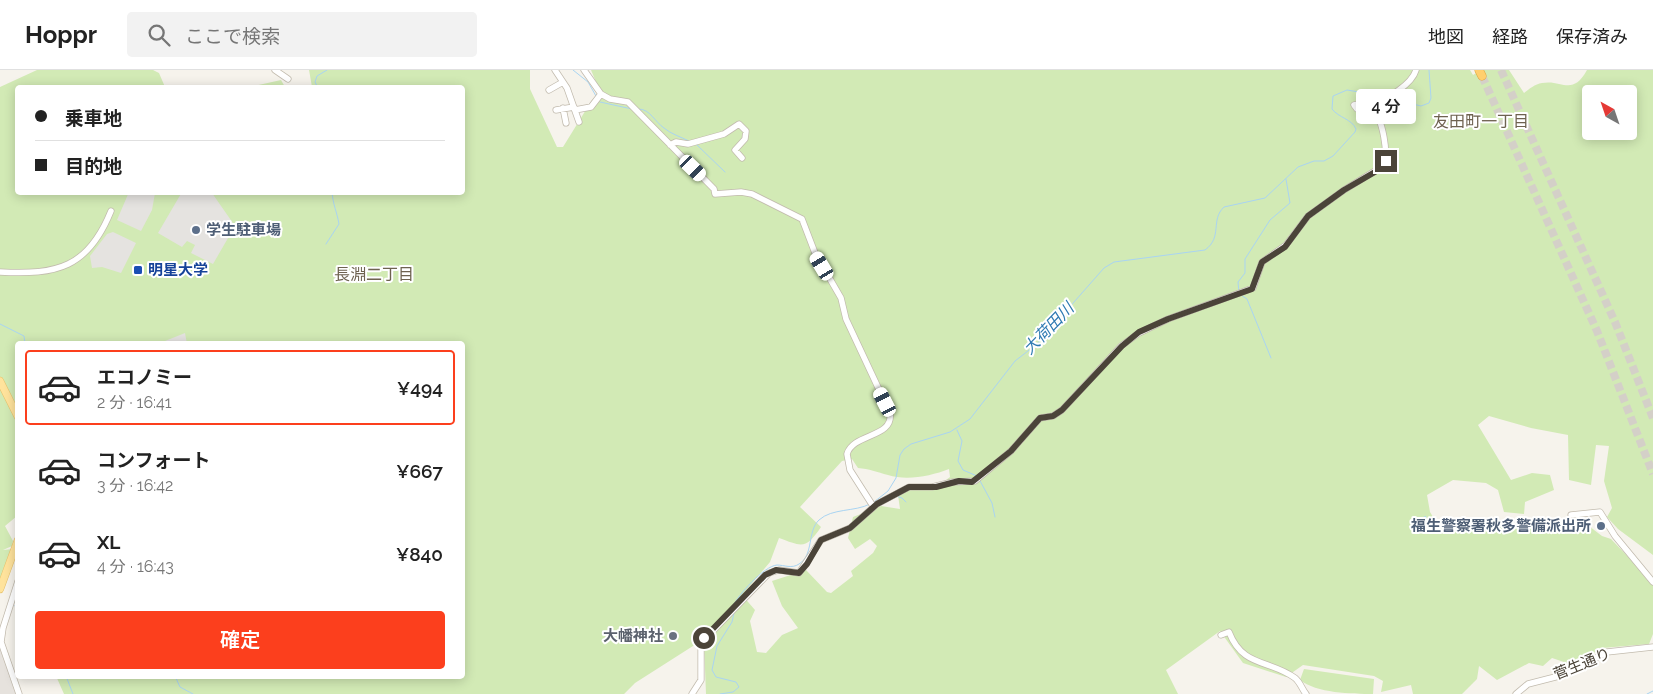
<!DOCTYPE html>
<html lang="ja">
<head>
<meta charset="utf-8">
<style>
  :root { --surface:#fff; --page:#f2f2f2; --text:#222; --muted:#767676; --line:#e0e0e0; --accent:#fc3f1d }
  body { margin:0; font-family:Raleway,"Noto Sans JP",sans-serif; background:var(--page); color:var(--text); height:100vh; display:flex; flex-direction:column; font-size:19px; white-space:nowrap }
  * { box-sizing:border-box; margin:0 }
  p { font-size:16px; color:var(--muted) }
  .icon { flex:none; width:28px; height:28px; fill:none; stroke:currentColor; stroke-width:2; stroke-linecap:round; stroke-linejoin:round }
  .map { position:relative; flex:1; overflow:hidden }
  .side { position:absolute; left:15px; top:271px; width:450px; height:338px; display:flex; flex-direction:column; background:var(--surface); border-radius:5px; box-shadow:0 2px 12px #0003 }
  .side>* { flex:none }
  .hud { position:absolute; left:15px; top:15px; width:450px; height:110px; border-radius:5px; box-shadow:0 2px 12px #0003; display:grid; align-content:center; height:110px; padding:0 20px; background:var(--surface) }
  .needle { width:32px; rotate:320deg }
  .tools { position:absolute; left:1582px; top:15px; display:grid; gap:10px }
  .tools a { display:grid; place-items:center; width:55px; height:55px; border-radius:5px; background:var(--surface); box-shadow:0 2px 12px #0003; font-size:25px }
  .end { position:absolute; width:22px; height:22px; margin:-11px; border:6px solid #4b4439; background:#fff; box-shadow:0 0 0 2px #fff }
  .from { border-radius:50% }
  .bubble { position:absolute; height:35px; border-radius:5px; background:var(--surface); box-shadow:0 2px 12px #0003; font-size:16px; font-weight:600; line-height:35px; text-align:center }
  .car { position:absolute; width:15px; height:30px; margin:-15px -8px; border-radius:6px; box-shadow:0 0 4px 1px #0007; background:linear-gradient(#fff 24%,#345 0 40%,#fff 0 76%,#345 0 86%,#fff 0) }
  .hud b { display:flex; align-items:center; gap:18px; height:48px; font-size:19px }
  .hud b+b { border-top:1px solid var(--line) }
  .hud i { width:12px; height:12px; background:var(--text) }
  ul { padding:9px 0 0; list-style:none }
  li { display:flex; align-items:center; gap:15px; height:75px; margin:0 10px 8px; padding:0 10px; border:2px solid transparent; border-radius:5px }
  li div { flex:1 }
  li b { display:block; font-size:19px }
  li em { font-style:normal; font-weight:600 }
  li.active { border-color:var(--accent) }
  li>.icon { width:45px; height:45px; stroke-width:1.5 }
  .primary-button { display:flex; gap:10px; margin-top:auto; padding:10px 20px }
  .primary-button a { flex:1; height:58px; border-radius:5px; background:var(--accent); color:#fff; font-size:20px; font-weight:600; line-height:58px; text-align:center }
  header { display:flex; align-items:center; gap:30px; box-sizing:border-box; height:70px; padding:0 25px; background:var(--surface); border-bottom:1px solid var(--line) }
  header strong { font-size:24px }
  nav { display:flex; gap:28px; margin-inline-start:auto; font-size:18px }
  .search { width:350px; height:45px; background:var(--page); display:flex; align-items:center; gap:12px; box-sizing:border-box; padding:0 18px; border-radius:5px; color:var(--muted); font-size:19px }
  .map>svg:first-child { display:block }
  .industrial { fill:#e6e2dd }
  .green { fill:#d2eab5; fill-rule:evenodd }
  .parking { fill:#e5e3e0 }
  .water { fill:#a9d4f2 }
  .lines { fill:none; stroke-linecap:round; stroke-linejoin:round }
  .stream { stroke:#a9d4f2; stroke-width:1 }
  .highway-tunnel { stroke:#d4d0c8; stroke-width:8; stroke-dasharray:8 4; stroke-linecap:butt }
  .minor-casing { stroke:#c2bbae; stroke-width:7 }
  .major-casing { stroke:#e6c16a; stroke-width:8 }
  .highway-casing { stroke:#e0a43c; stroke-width:9 }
  .minor { stroke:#fff; stroke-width:5.5 }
  .major { stroke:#ffe39c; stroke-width:7 }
  .highway { stroke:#ffcf6e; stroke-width:8 }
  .route { stroke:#4b4439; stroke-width:6 }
  .service-dot { fill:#5c6f8a; stroke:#fff; stroke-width:2 }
  .transit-dot { fill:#1a4fb4; stroke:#fff; stroke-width:2 }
  .worship-dot { fill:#6b7280; stroke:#fff; stroke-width:2 }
  .labels { text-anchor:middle; stroke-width:4; stroke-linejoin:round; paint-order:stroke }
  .service-label { font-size:15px; font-weight:bold; fill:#4e5e75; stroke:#fff; text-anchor:start }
  .transit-label { font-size:15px; font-weight:bold; fill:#164399; stroke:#fff; text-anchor:start }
  .worship-label { font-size:15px; font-weight:bold; fill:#5b616d; stroke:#fff; text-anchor:end }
  .street-label { font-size:15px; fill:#4b4439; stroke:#fff }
  .neighbourhood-label { font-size:16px; fill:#6e6250; stroke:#fff }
  .water-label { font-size:16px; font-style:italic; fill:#2e7ab2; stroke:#fff }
</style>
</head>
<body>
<header>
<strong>Hoppr</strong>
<div class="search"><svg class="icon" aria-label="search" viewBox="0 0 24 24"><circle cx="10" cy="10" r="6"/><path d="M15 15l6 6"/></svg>ここで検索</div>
<nav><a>地図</a><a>経路</a><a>保存済み</a></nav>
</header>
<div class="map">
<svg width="1653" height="624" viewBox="0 0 1653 624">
  <rect width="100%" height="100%" fill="#f6f3ec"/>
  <path class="industrial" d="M0 578 17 624H0Z"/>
  <path class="green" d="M37 0H153L159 3 165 17H175L18 18V122H462V18L312 17 309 0H530V19L557 77H563L592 30 601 24 591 0H1470L1473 5 1481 0H1509L1524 23C1529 19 1535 14 1542 13 1562 9 1572 27 1587 0H1653V485L1618 459 1607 447 1612 438 1604 411 1609 376 1596 375 1591 415 1569 410 1568 365 1531 358 1489 346 1478 355 1511 410 1532 403 1550 405 1554 420 1525 432 1524 444 1504 442 1498 420 1486 413 1453 410 1427 425 1430 442 1439 457 1581 450 1602 466 1611 469 1634 493 1644 497 1653 511V564L1649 574 1602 578 1573 595 1552 588 1543 596 1529 593 1497 610 1479 596 1477 609 1462 624H1413L1411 615 1381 622 1383 611 1374 606 1303 595 1286 607 1243 593 1220 561 1166 600 1178 624H706L704 573 693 576 635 613 624 624H64L56 606H462V274H18L17 446 5 456 13 471 12 476 3 480 13 479 0 512V17ZM1591 24H1629V61H1591ZM852 389 858 398C869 399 877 402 888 405 907 411 931 406 949 399L950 407 938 416 906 415 898 425 900 439 881 436 853 447 848 468 855 479 870 469 877 476 873 483 851 501 853 506 831 523 827 522 806 500 772 511 782 536 798 558 782 565 766 583 757 582 750 551 755 540 742 525 770 492 779 468C803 477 806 479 821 457L800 437 842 391Z
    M281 10 285 17H249Z
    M1304 599 1374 609 1373 624C1352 624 1316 623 1300 610Z"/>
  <path class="parking" d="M129 122 155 123 152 140 141 161 117 150Z
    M182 122 212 123 235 156 213 194 191 183 195 175 187 171 182 177 158 163Z
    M113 162 136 173 121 203 102 197 92 198 90 186 107 164Z
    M185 263 187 274H161L165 271Z"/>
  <path class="water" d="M1426 446 1427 456 1415 457 1412 455 1414 450Z"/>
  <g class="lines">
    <path class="stream" d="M573 0 588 12 596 26
      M318 18 315 12 317 6 327 0
      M1389 28 1421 36 1429 33 1431 28 1429 0
      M600 32 632 39
      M639 39C650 39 655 52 664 58 671 64 681 67 689 71
      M697 75 725 102
      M326 174 339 154C337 142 333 135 332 122
      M1239 222 1238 212 1245 203V189L1270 150 1290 133 1286 109
      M1241 225 1247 229 1271 288
      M0 254 24 266 25 274
      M957 360 962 371 958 391 963 400 977 406
      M979 409 992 433 995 447
      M896 426 902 428 906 432
      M874 432 888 421 896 408 900 385 904 379 911 374 950 362 970 349 1015 291 1037 274 1104 198 1114 192 1205 180C1223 167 1210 150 1224 137L1265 128 1298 97 1314 91H1324L1333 86 1355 62 1356 59C1352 49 1339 48 1332 39L1333 26 1347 20 1383 26
      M18 532 15 535 18 546
      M733 536C738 525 764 496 777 495 784 495 792 499 799 494 814 485 807 461 819 450 832 438 855 442 870 434
      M18 562V566
      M66 606 73 624
      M173 606H175L180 617 193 624
      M720 624 733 622 739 617 736 612 716 607 712 600 717 576 732 552 734 543
      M1647 624 1653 621"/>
    <path class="highway-tunnel" d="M1501 0 1615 252 1653 348
      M1482 6 1597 261 1653 404"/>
    <g class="minor-casing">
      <path id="minor" d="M275 0 288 9
        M555 0 567 18 579 52
        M584 0 601 24 610 29 628 32 714 119 715 124 741 122 752 124 802 149 815 183 841 228 846 249 890 343C894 368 853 363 847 384L850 400 873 436
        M549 20 563 12
        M563 38 566 53
        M556 40 574 37
        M575 40 591 37 601 24
        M670 75 676 72 688 74 724 64 739 54 746 61 745 69 735 80 742 88
        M0 202C57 205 88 198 111 141
        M1571 445 1600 442 1615 466 1653 512
        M18 511 3 558 1 572 19 624
        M1221 565 1229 562C1243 598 1269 589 1295 608 1300 612 1302 619 1306 624
        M692 624 701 610V573L769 503 779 500 799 503 821 470 850 458 877 434 909 417H932L953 412 975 411 1011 381 1040 348 1053 346 1062 340 1121 276 1139 263 1168 249 1253 218 1262 192 1286 175 1308 146 1344 120 1383 96C1389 85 1383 48 1372 40L1357 39 1354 35C1361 33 1367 33 1374 32 1388 29 1412 14 1416 0
        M1516 624 1528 614 1567 604 1607 582 1653 577"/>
    </g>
    <g class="major-casing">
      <path id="major" d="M0 311 18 347
        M0 519 18 470"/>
    </g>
    <g class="highway-casing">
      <path id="highway" d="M1479 0 1482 6"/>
    </g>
    <use href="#minor" class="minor"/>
    <use href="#major" class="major"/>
    <use href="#highway" class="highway"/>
  </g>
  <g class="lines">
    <path class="route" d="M704 568 765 505 776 500 799 503 807 494 821 470 850 458 877 434 909 417H936L959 411 972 412 1011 381 1040 348 1053 346 1062 340 1122 276 1139 262 1168 249 1252 219 1262 192 1285 177 1308 146 1344 120 1380 99 1386 91"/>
  </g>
  <g class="service-dot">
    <circle cx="196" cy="160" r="5"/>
    <circle cx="1601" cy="456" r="5"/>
  </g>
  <rect class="transit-dot" x="133" y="195" width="10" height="10" rx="2.5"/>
  <circle class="worship-dot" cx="673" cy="566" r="5"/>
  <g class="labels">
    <g class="service-label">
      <text x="206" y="165">学生駐車場</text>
      <text x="1591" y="461" text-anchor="end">福生警察署秋多警備派出所</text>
    </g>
    <g class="transit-label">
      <text x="148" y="205">明星大学</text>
    </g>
    <g class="worship-label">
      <text x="663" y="571">大幡神社</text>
    </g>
    <g class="street-label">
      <text transform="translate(1582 594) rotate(-22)" y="5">菅生通り</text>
    </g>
    <g class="neighbourhood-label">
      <text x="1481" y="57">友田町一丁目</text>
      <text x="374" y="210">長淵二丁目</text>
    </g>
    <g class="water-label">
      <text transform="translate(1048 258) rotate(-46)" y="6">大荷田川</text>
    </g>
  </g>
</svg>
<div class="tools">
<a><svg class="needle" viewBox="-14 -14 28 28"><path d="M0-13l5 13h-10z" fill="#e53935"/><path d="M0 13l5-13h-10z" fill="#767676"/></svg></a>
</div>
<i class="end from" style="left:704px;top:568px"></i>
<i class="end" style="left:1386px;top:91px"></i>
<div class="bubble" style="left:1356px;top:19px;width:60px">4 分</div>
<i class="car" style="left:693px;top:98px;rotate:134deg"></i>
<i class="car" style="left:822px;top:196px;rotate:329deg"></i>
<i class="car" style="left:885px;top:332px;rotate:333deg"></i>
<div class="hud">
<b><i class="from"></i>乗車地</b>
<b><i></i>目的地</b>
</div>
<section class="side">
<ul>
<li class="active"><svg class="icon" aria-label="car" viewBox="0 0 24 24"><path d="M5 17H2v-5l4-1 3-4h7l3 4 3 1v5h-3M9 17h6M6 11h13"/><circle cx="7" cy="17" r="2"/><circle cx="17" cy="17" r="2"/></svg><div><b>エコノミー</b><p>2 分 · 16:41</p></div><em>¥494</em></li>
<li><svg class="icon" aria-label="car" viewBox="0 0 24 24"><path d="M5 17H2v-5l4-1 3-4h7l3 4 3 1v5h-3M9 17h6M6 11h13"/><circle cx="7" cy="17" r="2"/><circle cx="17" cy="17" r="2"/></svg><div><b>コンフォート</b><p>3 分 · 16:42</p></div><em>¥667</em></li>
<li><svg class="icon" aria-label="car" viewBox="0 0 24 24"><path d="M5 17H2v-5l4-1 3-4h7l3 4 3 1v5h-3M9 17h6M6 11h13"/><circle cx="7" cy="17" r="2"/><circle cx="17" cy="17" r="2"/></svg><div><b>XL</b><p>4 分 · 16:43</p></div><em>¥840</em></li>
</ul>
<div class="primary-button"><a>確定</a></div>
</section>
</div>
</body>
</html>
